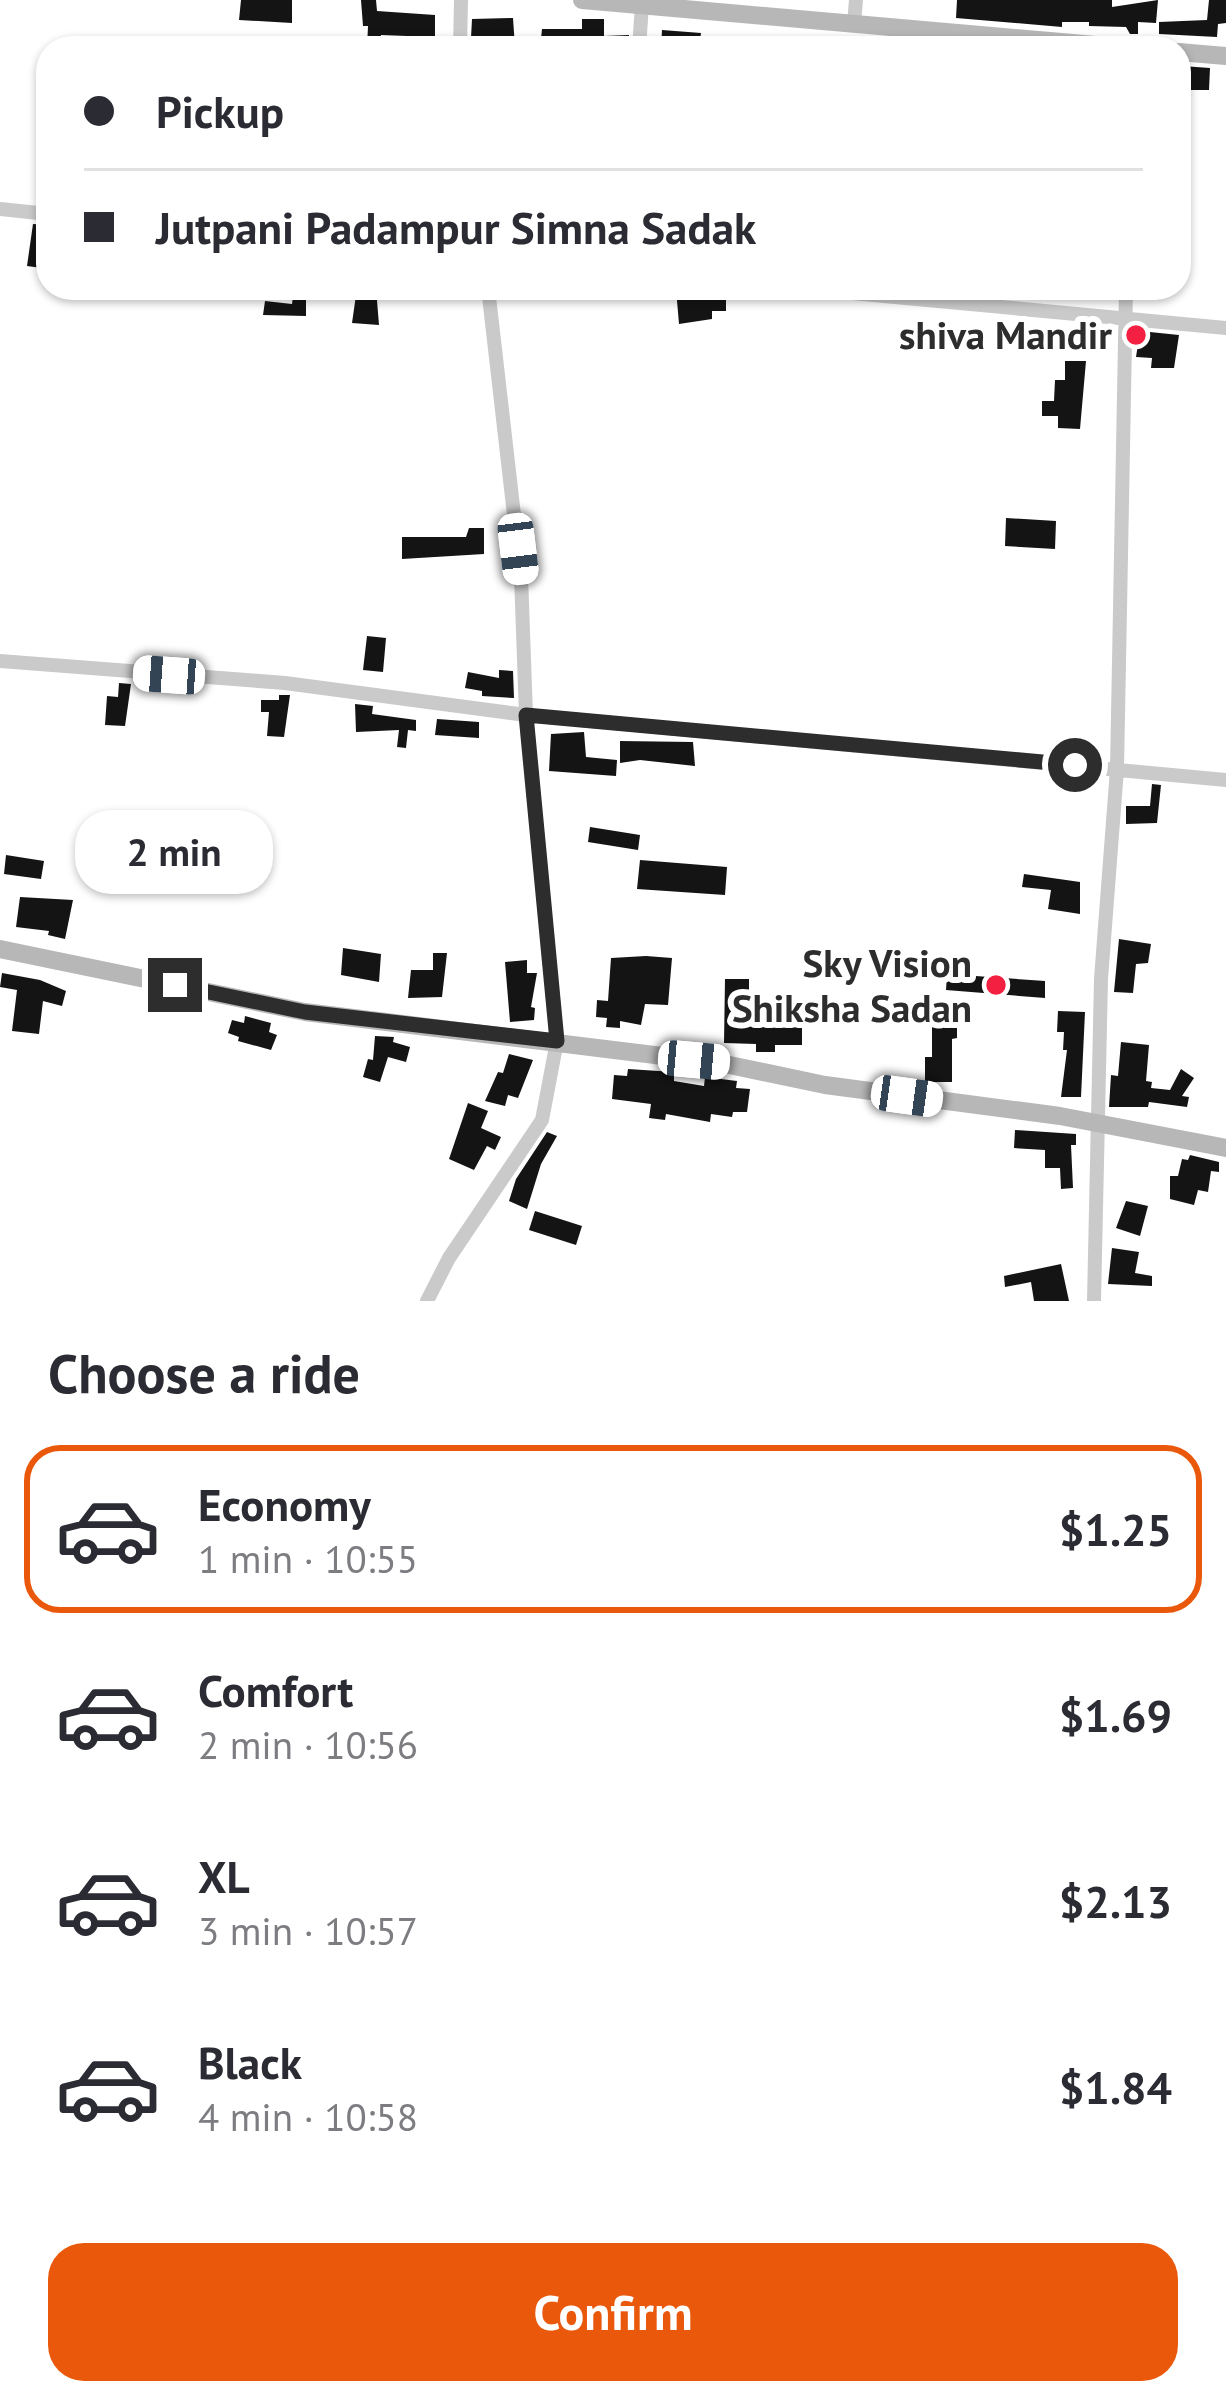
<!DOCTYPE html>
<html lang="en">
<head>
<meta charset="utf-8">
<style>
  :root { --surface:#fff; --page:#f7f7f7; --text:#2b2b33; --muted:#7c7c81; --line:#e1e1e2; --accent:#ea580c }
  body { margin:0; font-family:"PT Sans",sans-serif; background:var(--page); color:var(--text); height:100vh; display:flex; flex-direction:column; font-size:45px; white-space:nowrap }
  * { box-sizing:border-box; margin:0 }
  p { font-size:39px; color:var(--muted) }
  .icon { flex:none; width:66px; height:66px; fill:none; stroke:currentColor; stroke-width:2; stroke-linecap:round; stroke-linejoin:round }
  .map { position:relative; height:1301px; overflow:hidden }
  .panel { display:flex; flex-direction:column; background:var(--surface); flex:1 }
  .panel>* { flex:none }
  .hud { position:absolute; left:36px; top:36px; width:1155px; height:264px; border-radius:36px; box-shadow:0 3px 9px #0004; display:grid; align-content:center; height:264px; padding:0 48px; background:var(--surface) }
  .end { position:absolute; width:54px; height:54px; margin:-27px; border:15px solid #2d2d2d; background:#fff; box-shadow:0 0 0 6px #fff }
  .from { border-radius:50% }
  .bubble { position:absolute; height:84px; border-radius:36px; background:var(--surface); box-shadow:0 3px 9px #0004; font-size:39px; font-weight:800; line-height:84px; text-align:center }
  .car { position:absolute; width:36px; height:72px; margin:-36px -18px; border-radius:15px; box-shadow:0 0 9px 3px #0007; background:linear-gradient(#fff 24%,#345 0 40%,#fff 0 76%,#345 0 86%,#fff 0) }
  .hud b { display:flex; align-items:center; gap:42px; height:114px; font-size:45px }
  .hud b+b { border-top:3px solid var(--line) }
  .hud i { width:30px; height:30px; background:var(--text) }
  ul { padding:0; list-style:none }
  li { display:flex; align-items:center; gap:36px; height:168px; margin:0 24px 18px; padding:0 24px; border:6px solid transparent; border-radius:36px }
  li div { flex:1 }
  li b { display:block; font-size:45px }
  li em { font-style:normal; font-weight:800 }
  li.selected { border-color:var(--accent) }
  li>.icon { width:108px; height:108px; stroke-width:1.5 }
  h2 { padding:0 48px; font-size:54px; line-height:144px }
  .action { display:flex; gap:24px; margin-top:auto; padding:24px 48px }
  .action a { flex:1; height:138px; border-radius:36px; background:var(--accent); color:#fff; font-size:48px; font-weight:800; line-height:138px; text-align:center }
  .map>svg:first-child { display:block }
  .building { fill:#141414 }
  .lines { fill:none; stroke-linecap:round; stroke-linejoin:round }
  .street { stroke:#cacaca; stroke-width:14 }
  .secondary { stroke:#b7b7b7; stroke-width:18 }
  .route { stroke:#2d2d2d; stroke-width:15 }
  .poi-dot { fill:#f32042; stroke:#fff; stroke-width:4.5 }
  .labels { text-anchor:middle; stroke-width:12; stroke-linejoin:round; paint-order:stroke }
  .poi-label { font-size:39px; font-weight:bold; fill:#2d2d2d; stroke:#fff; text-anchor:end }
</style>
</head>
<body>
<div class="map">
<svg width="1226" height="1301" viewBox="0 0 1226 1301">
  <rect width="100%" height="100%" fill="#fff"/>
  <path class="building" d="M241 0H292V23L239 20Z
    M361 0H376L377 11 435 15V44L406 43 407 36 381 35 380 48H367L368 26H363Z
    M957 0H1112V7L1158 0 1156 23 1138 22V34H1130L1126 27 1089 26V22H1062V27L956 18Z
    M1209 0H1226V23L1218 24 1217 37 1159 34V22L1207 20Z
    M513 18 515 47H493V38H471L472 19Z
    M582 19H604V36L629 35 628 48H540L542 29H582Z
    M662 30 701 33 699 48H661Z
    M1182 66 1210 68 1209 90H1181Z
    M33 224 48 225 42 268 27 266Z
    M294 288H306V316L263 315 265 301 292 304Z
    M357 288H376L379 325 352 323Z
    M750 288 751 298 726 299V311H712V319L679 324 676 289Z
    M1140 331 1179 335 1174 368H1151L1152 358 1136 357Z
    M1065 361H1086L1080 429 1058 428V416H1042V401H1054L1055 380H1065Z
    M1006 518 1056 521 1055 549 1005 546Z
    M469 528H484V554L402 559V537H466Z
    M367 636 386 638 383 672 363 670Z
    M499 670 513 671 514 698 482 696V691L465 688 468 672 499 678Z
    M119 683 131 684 125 726 105 725 107 696 118 697Z
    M279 695H290L284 737 267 736 269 712H261V700H279Z
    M355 704 373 706 372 714 416 720V731L408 730 406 748 397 747 399 730 356 732Z
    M437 719 479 722V738L435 735Z
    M584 732 586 757 617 760 616 776 549 771 551 734Z
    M620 741 693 742 695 766 640 760 620 763Z
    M1152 784 1161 785 1157 823 1126 824V806H1150Z
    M590 827 640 835 638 850 588 842Z
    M6 855 44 861 41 879 4 874Z
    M640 860 727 867 725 895 637 889Z
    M1024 874 1080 882V914L1048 909 1051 890 1022 887Z
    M20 897 73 900 65 939 48 935 49 931 16 927Z
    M1119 939 1151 944 1148 963 1136 964 1133 993 1114 992Z
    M343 948 381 954 379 982 341 975Z
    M433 953H447L442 997 408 998 411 970H433Z
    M646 956 672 958 668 1005 645 1004 641 1025 620 1021V1028L606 1027 607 1018 596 1017 597 1000 608 1001 611 958Z
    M527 960V973H537L531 1007 535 1008 534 1020 510 1022 505 962Z
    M2 973 40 980 66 991 62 1006 43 1001 39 1034 12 1031 17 990 0 987Z
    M947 974 1045 981V998L946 990Z
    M725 979H749V1011H779V1001H789L788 1019H802V1045H775V1052H756V1044L724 1043Z
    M1058 1011 1085 1012 1081 1097H1061L1067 1050H1063L1064 1032H1057Z
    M245 1016 271 1023 269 1032 277 1035 271 1050 238 1041 239 1037 228 1033 232 1020 244 1023Z
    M957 1024V1038L952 1039V1082H925V1057H932V1025Z
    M375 1036 394 1037 393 1042 410 1047 406 1062 388 1057 380 1082 363 1077 368 1059 373 1060Z
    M1121 1042 1149 1045 1146 1081 1152 1082 1151 1088 1170 1090 1181 1069 1194 1078 1182 1096 1189 1097 1187 1107 1149 1102 1148 1107H1109L1111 1075 1118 1076Z
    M509 1054 533 1060 518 1098 508 1095 505 1106 485 1101 498 1072 503 1073Z
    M628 1069 674 1072V1081L704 1086 705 1077 737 1081 736 1088 750 1089 747 1112H733L732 1117 711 1114 710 1122 666 1114 665 1120 649 1118 651 1104 612 1099 614 1075 627 1076Z
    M468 1103 488 1111 481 1128 501 1137 495 1150 487 1146 474 1170 449 1159Z
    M1015 1130 1076 1134V1145H1071L1073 1188 1061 1189 1060 1168H1045V1150L1014 1148Z
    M547 1132 557 1136 541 1164 527 1209 509 1201 516 1179Z
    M1190 1155 1219 1162V1172L1211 1171 1208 1192 1198 1190 1194 1205 1170 1199V1176H1178L1182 1159 1188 1160Z
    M1126 1201 1148 1206 1140 1236 1116 1228Z
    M535 1211 582 1226 576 1245 529 1230Z
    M1112 1248 1139 1252 1135 1273 1152 1276V1286L1108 1284Z
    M1061 1264 1069 1301H1034L1031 1282 1005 1287 1004 1276Z"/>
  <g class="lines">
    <path class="street" d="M854 24 856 0
      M460 48 461 0
      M639 48 642 5
      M0 209 48 214
      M798 288 1226 328
      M0 661 285 683 526 715 1226 780
      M427 1301 449 1258 542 1120 557 1041 526 715 521 576 488 288
      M1094 1301 1101 979 1117 769 1126 288"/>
    <path class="secondary" d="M582 0 1130 48
      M1179 52 1226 56
      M0 949 305 1012 720 1063 825 1085 1060 1116 1226 1148"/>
  </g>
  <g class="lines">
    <path class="route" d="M175 985 305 1012 557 1041 526 715 1075 765"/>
  </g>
  <g class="poi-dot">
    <circle cx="1136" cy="335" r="12"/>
    <circle cx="996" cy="985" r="12"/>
  </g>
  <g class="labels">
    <g class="poi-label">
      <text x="1112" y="349">shiva Mandir</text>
      <text x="972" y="977">Sky Vision<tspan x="972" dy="45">Shiksha Sadan</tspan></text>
    </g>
  </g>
</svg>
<i class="end from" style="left:1075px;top:765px"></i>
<i class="end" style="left:175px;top:985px"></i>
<div class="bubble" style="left:75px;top:810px;width:198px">2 min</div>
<i class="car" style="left:518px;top:549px;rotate:173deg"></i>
<i class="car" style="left:169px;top:675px;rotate:274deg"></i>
<i class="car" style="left:694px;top:1060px;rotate:95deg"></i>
<i class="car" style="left:907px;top:1096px;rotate:98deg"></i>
<div class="hud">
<b><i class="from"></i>Pickup</b>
<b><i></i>Jutpani Padampur Simna Sadak</b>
</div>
</div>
<section class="panel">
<h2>Choose a ride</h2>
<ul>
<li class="selected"><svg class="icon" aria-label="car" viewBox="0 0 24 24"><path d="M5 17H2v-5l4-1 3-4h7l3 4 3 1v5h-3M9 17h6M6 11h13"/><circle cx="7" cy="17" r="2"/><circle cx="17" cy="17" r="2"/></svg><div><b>Economy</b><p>1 min · 10:55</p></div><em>$1.25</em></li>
<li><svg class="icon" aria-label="car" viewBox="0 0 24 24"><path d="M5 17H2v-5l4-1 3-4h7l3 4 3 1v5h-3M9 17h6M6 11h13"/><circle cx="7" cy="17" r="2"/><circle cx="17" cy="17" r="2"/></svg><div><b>Comfort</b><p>2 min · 10:56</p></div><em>$1.69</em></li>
<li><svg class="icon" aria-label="car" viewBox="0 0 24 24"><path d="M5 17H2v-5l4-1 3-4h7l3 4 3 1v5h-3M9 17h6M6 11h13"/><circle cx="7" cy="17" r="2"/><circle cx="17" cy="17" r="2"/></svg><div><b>XL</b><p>3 min · 10:57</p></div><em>$2.13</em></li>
<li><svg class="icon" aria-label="car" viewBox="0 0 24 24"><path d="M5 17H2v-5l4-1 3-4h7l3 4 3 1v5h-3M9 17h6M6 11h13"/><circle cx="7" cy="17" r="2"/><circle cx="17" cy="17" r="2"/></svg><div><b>Black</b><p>4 min · 10:58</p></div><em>$1.84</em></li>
</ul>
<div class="action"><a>Confirm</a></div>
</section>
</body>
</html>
